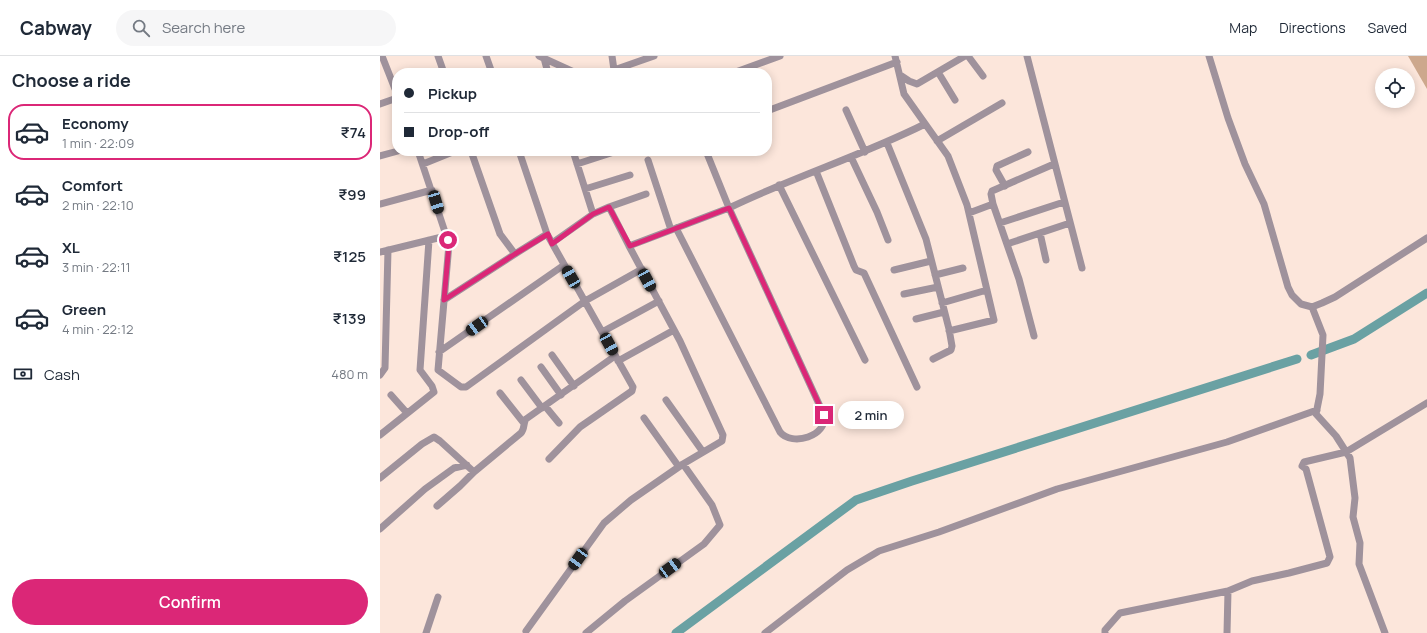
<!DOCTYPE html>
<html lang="en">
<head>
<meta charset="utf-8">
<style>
  :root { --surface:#fff; --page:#f6f6f7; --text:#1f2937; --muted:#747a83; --line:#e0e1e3; --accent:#db2777 }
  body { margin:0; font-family:Manrope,sans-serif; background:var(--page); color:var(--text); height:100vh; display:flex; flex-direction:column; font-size:15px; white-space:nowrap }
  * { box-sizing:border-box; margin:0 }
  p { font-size:13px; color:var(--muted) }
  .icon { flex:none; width:22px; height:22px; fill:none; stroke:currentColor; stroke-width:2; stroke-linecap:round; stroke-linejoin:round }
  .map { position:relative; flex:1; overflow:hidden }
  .details { display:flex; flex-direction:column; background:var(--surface); width:380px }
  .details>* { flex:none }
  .guide { position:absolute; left:12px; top:12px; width:380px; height:88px; border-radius:16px; box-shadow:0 2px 10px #0003; display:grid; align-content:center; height:88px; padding:0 12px; background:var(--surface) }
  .buttons { position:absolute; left:995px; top:12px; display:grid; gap:8px }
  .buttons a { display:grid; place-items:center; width:40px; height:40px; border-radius:50%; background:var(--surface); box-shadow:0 2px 10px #0003; font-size:20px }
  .end { position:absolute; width:18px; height:18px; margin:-9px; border:5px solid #db2777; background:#fff; box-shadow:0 0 0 2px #fff }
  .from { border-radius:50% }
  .bubble { position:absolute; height:28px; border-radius:14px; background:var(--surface); box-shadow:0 2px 10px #0003; font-size:13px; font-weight:600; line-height:28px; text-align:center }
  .car { position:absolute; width:12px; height:24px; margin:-12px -6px; border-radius:5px; box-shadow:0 0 3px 1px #0007; background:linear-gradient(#222 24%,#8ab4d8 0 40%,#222 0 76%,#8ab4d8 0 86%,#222 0) }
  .guide b { display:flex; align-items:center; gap:14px; height:38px; font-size:15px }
  .guide b+b { border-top:1px solid var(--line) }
  .guide i { width:10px; height:10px; background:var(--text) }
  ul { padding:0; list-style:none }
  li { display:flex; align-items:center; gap:12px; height:56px; margin:0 8px 6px; padding:0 4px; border:2px solid transparent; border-radius:16px }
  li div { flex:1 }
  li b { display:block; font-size:15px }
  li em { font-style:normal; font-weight:600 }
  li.selected { border-color:var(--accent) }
  li>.icon { width:36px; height:36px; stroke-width:1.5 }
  h2 { padding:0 12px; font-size:18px; line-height:48px }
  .pay { display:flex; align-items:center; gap:10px; height:44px; padding:0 12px; font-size:15px }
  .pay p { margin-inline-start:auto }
  .button { display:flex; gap:8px; margin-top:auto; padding:8px 12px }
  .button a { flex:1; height:46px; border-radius:24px; background:var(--accent); color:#fff; font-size:16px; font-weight:600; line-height:46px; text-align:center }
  header { display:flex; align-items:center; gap:24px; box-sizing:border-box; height:56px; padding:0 20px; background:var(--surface); border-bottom:1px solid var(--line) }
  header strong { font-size:19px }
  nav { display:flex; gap:22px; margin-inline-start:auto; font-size:14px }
  .search { width:280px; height:36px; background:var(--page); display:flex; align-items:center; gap:10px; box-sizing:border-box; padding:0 14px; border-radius:22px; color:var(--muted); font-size:15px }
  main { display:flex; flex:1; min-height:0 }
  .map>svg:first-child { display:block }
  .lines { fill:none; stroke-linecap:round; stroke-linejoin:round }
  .canal { stroke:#6aa1a3; stroke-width:9 }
  .building { fill:#cda88d }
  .street { stroke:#9f929c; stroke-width:7 }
  .route { stroke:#db2777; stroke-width:5 }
</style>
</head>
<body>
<header>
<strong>Cabway</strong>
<div class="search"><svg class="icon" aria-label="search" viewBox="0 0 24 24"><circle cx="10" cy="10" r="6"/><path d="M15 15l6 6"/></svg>Search here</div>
<nav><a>Map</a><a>Directions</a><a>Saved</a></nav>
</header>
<main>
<section class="details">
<h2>Choose a ride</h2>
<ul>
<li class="selected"><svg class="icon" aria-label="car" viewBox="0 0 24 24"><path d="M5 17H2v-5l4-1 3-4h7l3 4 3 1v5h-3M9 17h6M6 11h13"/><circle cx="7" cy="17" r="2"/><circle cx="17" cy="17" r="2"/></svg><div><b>Economy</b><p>1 min · 22:09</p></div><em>₹74</em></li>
<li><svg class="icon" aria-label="car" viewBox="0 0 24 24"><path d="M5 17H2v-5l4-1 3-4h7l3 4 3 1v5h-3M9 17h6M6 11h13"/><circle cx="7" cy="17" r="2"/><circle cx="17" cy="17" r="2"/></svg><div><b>Comfort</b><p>2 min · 22:10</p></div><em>₹99</em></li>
<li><svg class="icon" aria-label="car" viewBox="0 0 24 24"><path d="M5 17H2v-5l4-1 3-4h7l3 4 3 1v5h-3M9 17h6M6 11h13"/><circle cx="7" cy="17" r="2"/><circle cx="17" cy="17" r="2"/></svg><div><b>XL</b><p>3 min · 22:11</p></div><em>₹125</em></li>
<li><svg class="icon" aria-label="car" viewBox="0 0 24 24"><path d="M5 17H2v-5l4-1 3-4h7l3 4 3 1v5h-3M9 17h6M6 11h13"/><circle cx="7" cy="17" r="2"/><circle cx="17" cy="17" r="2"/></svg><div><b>Green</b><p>4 min · 22:12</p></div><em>₹139</em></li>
</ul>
<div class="pay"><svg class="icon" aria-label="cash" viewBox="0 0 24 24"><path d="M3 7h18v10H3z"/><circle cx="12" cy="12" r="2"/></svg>Cash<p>480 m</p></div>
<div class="button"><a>Confirm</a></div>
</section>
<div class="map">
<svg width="1047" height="577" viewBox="0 0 1047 577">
  <rect width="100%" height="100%" fill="#fce6db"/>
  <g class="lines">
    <path class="canal" d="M931 299 974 283 1047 237
      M296 577 476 444 532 425 917 303"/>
  </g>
  <path class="building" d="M1028 0H1047V33Z"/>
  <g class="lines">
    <path class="street" d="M2 0 17 38
      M58 0 64 17
      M106 0 112 17
      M159 0 196 17
      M232 0 234 14 274 0
      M515 0 524 38 568 100 587 149 614 264 569 275
      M588 0 603 20
      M647 0 702 212
      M829 0 848 62 865 108 884 148 908 231 912 239 921 248 932 251 942 247 955 241 1047 182
      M164 2 168 17
      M558 16 575 44
      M353 17 400 0
      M520 19 529 25 537 28 585 0
      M0 48 17 42
      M466 54 485 96
      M387 55 517 6
      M557 85 622 47
      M507 87 546 183 569 273 572 290 571 294 553 303
      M38 95 69 188 58 314 81 331H86L205 245 262 213
      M91 95 120 178 135 198
      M139 95 167 178 253 331 252 335 200 371 169 403
      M193 95 213 158
      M0 100 18 95
      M471 101 497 156 508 184
      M268 104 291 174
      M43 108 75 95
      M197 108 237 95
      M436 115 474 210 476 214 484 217 537 331
      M399 129 485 304
      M625 130 616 114 617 110 648 96
      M205 133 250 119
      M0 148 52 134
      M613 148 639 223 654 280
      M229 151 249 190
      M589 157 613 148 611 138 612 135 674 108
      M620 167 684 146
      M296 172 400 376C412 391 448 380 444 359L349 152C413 121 481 100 545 68
      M660 177 666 204
      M172 187 213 158 229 151 266 138
      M627 188 690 167
      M0 196 66 180
      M514 214 551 205
      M555 219 583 212
      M524 238 558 231
      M64 244 135 198 167 178
      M562 247 607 234
      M932 251 943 279 940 338 936 358 956 380 970 402 975 442 973 461 980 487 979 508 1005 577
      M536 263 564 256
      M222 276 279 245
      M59 296 184 209
      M172 299 194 330
      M238 305 294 274
      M161 311 181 339
      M0 319 5 312 8 194
      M141 324 162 352
      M120 337 143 366
      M11 339 27 357
      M286 344 323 396
      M165 350 179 367
      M264 362 299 411
      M0 379 54 336 52 330 40 314 49 184
      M94 416 141 377C145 373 143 367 146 363L235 300
      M0 422 42 388 54 381 60 385 94 416 80 430 57 450
      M0 473 45 433 74 412 87 409
      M146 575 224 467 251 444 303 408 342 385 343 379 300 285 249 190 349 152 326 95
      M46 577 58 541
      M206 577 245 545 324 488 340 469 332 449 303 408
      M385 577 467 514 499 495 559 476 677 433 847 386 937 354
      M725 577V574L740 557 848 535 872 525 909 517 947 507 950 501 926 413 922 410 924 406 966 396 1047 347
      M847 577 848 535"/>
  </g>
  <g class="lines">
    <path class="route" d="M68 184 69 188 64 244 135 198 168 178 172 188 213 158 229 151 250 190 349 152 444 359"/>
  </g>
</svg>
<div class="buttons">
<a><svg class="icon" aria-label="locate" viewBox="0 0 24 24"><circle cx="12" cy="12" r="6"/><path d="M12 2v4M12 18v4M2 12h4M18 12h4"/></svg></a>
</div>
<i class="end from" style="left:68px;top:184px"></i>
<i class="end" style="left:444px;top:359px"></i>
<div class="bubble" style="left:458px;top:345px;width:66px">2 min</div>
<i class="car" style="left:56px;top:146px;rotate:163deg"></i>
<i class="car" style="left:191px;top:221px;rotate:330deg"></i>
<i class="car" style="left:267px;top:224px;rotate:152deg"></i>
<i class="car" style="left:97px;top:270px;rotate:235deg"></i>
<i class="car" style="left:229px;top:288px;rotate:151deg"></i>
<i class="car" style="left:198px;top:503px;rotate:216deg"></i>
<i class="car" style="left:290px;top:512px;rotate:54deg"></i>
<div class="guide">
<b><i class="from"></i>Pickup</b>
<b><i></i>Drop-off</b>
</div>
</div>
</main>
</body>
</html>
